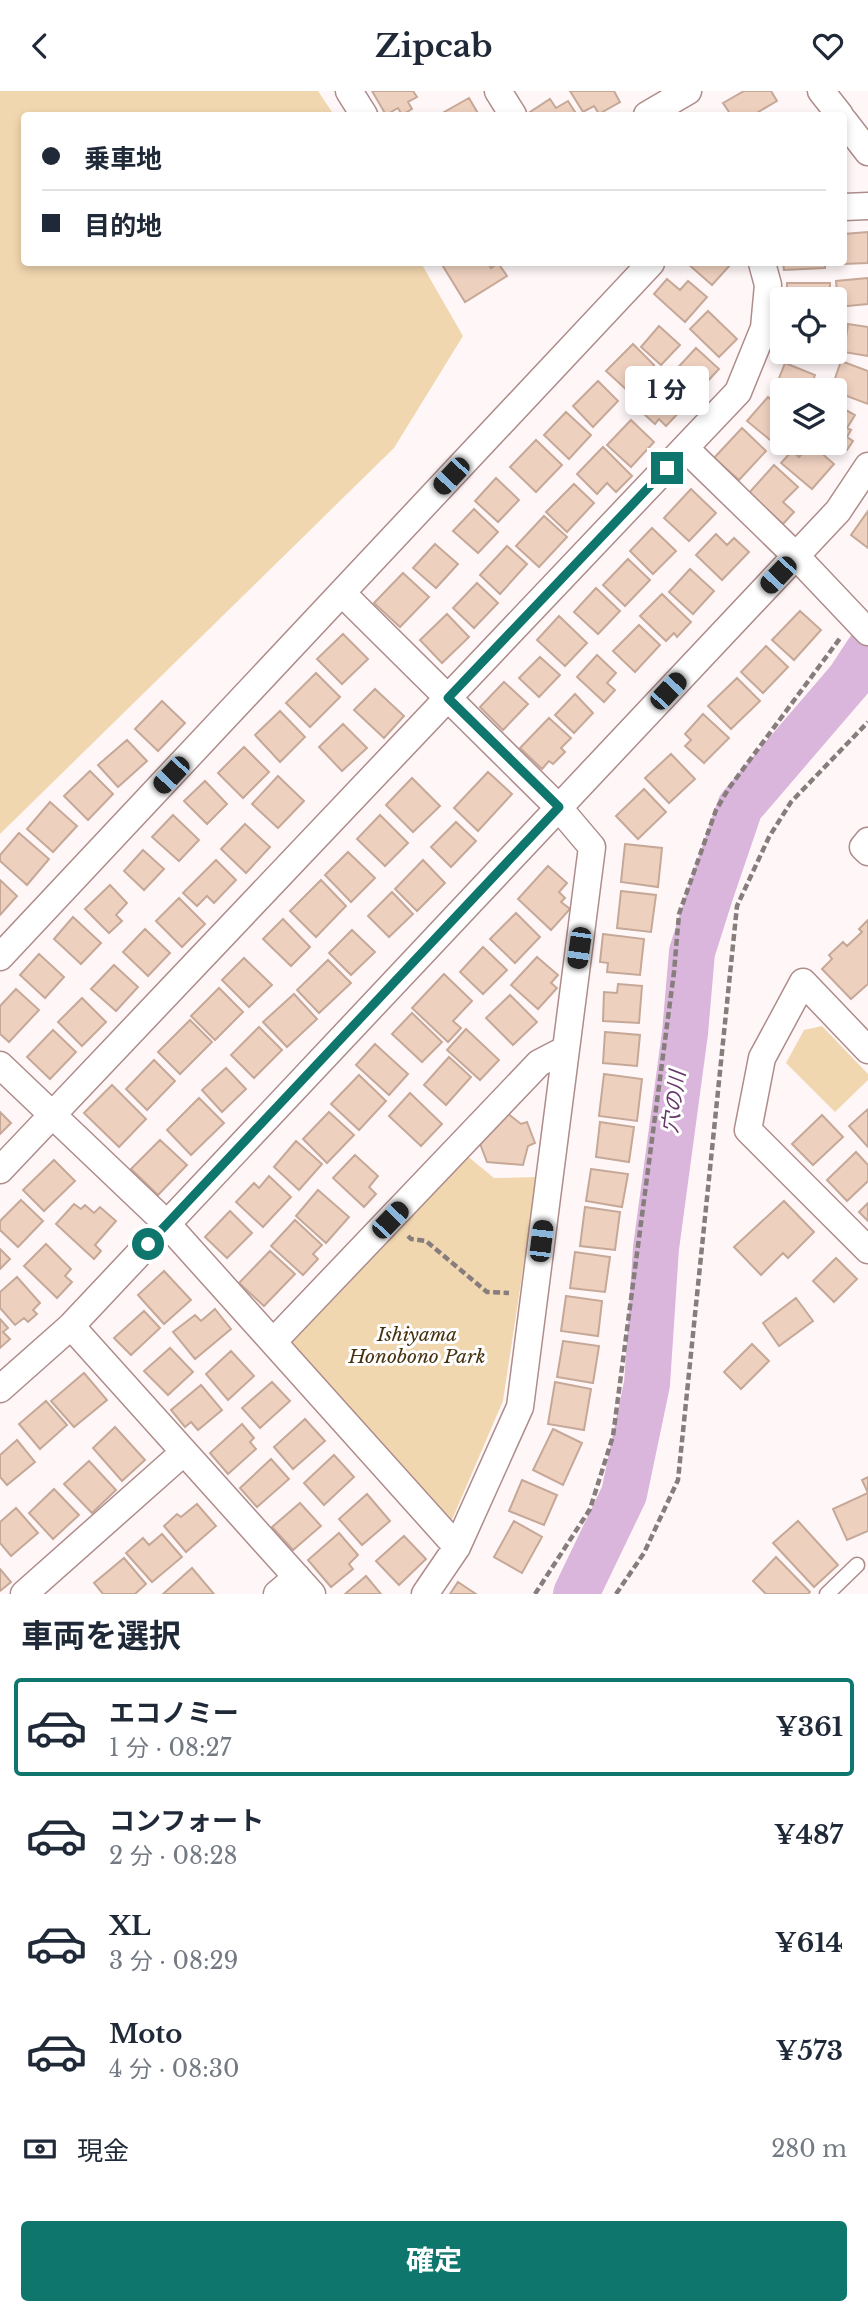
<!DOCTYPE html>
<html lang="ja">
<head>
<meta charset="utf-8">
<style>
  :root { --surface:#fff; --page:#f6f6f7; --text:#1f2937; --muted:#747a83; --line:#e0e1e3; --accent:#0f766e }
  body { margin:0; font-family:"Libre Baskerville","Noto Sans JP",serif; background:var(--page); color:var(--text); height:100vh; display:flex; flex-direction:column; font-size:26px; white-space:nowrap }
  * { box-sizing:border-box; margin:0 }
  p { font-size:23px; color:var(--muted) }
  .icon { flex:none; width:38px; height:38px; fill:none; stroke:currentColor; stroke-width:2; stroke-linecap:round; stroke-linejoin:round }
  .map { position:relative; height:1503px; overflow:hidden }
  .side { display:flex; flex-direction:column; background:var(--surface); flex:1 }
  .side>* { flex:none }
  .hud { position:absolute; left:21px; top:21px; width:826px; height:154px; border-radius:7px; box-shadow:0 4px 10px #0003; display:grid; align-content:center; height:154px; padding:0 21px; background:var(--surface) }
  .fabs { position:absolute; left:770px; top:196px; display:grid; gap:14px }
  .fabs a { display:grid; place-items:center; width:77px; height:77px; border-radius:7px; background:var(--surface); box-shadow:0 4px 10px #0003; font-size:35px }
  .end { position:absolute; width:32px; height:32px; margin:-16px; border:9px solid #0f766e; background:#fff; box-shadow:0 0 0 4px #fff }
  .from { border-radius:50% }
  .bubble { position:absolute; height:49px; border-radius:7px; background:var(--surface); box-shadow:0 4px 10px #0003; font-size:23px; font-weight:700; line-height:49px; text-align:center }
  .car { position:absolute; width:21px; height:42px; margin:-21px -10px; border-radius:9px; box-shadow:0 0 5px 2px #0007; background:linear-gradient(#222 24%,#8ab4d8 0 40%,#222 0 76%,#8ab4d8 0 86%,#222 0) }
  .hud b { display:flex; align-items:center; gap:24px; height:66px; font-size:26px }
  .hud b+b { border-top:2px solid var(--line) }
  .hud i { width:18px; height:18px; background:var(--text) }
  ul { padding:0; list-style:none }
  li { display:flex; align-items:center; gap:21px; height:98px; margin:0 14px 10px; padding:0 7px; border:4px solid transparent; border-radius:7px }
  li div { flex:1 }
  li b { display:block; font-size:26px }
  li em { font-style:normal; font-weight:700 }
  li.current { border-color:var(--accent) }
  li>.icon { width:63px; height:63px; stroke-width:1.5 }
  h2 { padding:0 21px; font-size:32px; line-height:84px }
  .pay { display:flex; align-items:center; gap:18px; height:77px; padding:0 21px; font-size:26px }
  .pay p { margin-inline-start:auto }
  .cta { display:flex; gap:14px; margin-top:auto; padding:14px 21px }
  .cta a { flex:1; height:80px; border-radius:7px; background:var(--accent); color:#fff; font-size:28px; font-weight:700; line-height:80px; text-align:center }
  header { display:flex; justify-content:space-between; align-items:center; height:91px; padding:0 21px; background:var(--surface); font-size:32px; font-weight:700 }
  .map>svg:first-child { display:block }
  .green { fill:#f1d7b0 }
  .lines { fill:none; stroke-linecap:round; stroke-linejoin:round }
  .river { stroke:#dab6dc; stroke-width:46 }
  .building { fill:#eed0bf; stroke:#c6a898; stroke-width:2 }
  .lane-casing { stroke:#ae8c8b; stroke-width:17 }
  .street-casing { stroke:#ae8c8b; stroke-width:29 }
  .path { stroke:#877d7d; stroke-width:4.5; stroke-dasharray:7 3.5; stroke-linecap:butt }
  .lane { stroke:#fff; stroke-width:14 }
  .street { stroke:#fff; stroke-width:26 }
  .route { stroke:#0f766e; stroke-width:9 }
  .labels { text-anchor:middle; stroke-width:6; stroke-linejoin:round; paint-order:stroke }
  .park-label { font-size:19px; font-style:italic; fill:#473210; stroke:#fff }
  .water-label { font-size:21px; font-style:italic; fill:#67396a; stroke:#fff }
</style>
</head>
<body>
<header><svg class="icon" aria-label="back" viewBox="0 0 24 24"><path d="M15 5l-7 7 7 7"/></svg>Zipcab<svg class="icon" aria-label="heart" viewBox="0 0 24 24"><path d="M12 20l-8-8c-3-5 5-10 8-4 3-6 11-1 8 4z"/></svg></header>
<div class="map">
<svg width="868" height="1503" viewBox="0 0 868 1503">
  <rect width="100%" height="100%" fill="#fff7f7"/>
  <path class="green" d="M0 0H318L334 24H24V172H421L463 245 394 357 0 743Z
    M822 935 868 983V989L835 1021 786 972 804 939Z
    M466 1064 494 1087 537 1086 503 1310 451 1431 292 1257 294 1245Z"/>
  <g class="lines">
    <path class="river" d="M576 1503 624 1403 647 1293 656 1157 685 942 692 861 711 801 740 716 849 589 868 560"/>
  </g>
  <path class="building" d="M372 0H413L417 6 408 11 412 18 402 24 398 17 386 24Z
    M570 0H614L620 11 599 23 594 15 583 21Z
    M744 0H771L777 10 753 24H731L723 12Z
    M469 7 479 24H439Z
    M550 8 556 17 568 10 577 24H532L530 21Z
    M868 141V172L843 173 844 143Z
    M441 172H488L491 177 498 172 507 185 465 211Z
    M687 172H729L731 173 712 194Z
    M783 172H825V177L784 179Z
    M868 187V213L838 216 836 190Z
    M667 188 680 199 688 190 707 206 685 231 654 203Z
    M787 192H830V208H787Z
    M708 220 737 248 719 266 690 238Z
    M782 233V259L774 256Z
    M848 233 868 236V265L844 261Z
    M659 235 680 254 661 274 641 256Z
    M633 253 654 274 628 300 606 280Z
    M696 257 719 278 704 294 708 298 698 309 671 284Z
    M788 261H817L814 270Z
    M841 270 868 280V313L831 299Z
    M785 272 815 284 809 299H782V309L772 305Z
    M657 289 685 315 666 335 659 328 655 333 634 314Z
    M598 290 618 310 593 336 573 315Z
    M768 306 782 318V344L775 353 747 330Z
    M835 313 855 324 847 337 851 339 847 346 853 350 847 359 834 352Z
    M566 321 591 344 569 368 544 344Z
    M631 329 654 351 631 376 607 354Z
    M742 337 766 360 739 389 714 367Z
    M536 349 562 374 536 401 510 376Z
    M811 353 834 373 812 398 781 372 792 360 799 366Z
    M603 356 632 385 616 401 607 392 597 403 577 383Z
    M774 374 798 396 783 411 794 421 783 433 749 402Z
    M496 387 519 409 498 431 475 410Z
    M574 393 594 412 567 441 546 421Z
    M691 398 716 422 689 450 664 427Z
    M474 418 498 441 478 462 453 440Z
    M868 420V457L851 444Z
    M544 425 567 446 539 476 516 455Z
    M652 437 676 460 653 483 630 460Z
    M716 443 727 454 734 447 749 461 722 489 696 464Z
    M435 453 458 473 436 497 413 477Z
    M507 455 527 473 500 503 480 484Z
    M628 468 650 489 625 515 603 494Z
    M690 478 714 500 693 523 669 501Z
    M403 482 429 506 400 536 374 512Z
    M477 492 498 512 474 537 453 517Z
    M596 497 620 520 598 543 574 521Z
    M662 503 691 531 677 546 674 542 666 550 640 525Z
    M800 520 821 539 794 569 772 549Z
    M447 523 469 546 442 572 420 549Z
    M559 525 587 552 565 575 537 549Z
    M639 534 660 554 635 581 613 560Z
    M343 543 368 568 342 593 317 568Z
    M766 555 788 576 763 602 741 581Z
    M597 564 616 582 607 592 615 599 604 611 577 586Z
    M540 566 560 584 539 606 519 587Z
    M316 582 340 606 310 636 286 612Z
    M737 587 760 610 731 638 708 615Z
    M504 591 528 613 503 639 480 616Z
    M375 598 404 625 384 647 354 619Z
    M575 603 593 622 574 642 555 624Z
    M162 610 185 632 158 660 135 638Z
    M280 620 305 646 280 671 255 644Z
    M703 623 729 647 704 672 685 655 691 649 685 643Z
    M549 627 571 647 561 657 565 661 553 673 549 670 542 678 520 657Z
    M343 633 367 657 342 680 319 656Z
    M127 649 147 670 118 696 98 674Z
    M244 656 269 681 243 707 218 682Z
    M671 663 695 688 669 712 645 687Z
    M90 680 113 703 88 729 64 705Z
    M488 681 512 703 478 740 454 717Z
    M278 685 304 710 278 737 252 713Z
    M412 687 440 715 413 741 386 714Z
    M205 690 227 713 207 733 184 710Z
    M644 698 666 721 638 748 616 725Z
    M50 711 77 735 53 761 27 738Z
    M173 724 199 749 179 770 152 746Z
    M380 724 408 752 385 775 357 748Z
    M456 731 476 750 451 776 431 756Z
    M245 733 270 756 246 782 221 758Z
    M19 742 49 768 27 794 0 770V764Z
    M625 753 662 757 658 796 621 791Z
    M143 759 164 778 144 799 124 780Z
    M348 761 375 787 351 811 325 784Z
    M216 769 236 789 214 812 207 805 197 815 183 802Z
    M423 769 445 792 417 820 395 798Z
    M548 775 567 792 559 801 565 807 561 811 570 818 551 839 518 808Z
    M0 789 17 805 0 824Z
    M321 789 346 815 316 846 290 820Z
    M110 794 127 812 116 824 122 830 109 842 85 818Z
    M621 800 656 804 651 841 617 837Z
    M392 801 413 823 389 846 368 825Z
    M179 807 205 833 182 856 156 830Z
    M516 822 540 846 515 872 490 848Z
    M73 826 101 852 81 873 54 848Z
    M283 828 310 856 291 875 263 848Z
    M868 829V893L851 908 822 878 832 868 829 864 843 851 847 855 862 841 859 838Z
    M145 838 170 862 148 885 123 861Z
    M352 839 375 861 351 884 329 862Z
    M603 843 644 848 640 884 607 881 608 872 600 871Z
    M483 856 507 879 483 903 460 881Z
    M39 863 64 886 45 907 20 884Z
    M537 866 558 884 551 892 557 897 538 918 511 894Z
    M244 867 272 894 249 916 222 889Z
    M328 869 351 892 319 922 297 899Z
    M114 874 138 896 116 920 91 898Z
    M444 883 472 910 453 930 461 937 448 951 412 917Z
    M618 893 642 895 639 932 603 930 604 901 617 902Z
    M219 897 243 921 215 949 191 925Z
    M16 898 39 919 9 951 0 943V915Z
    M294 903 317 928 287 956 263 931Z
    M510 904 537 931 513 954 486 927Z
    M82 907 106 931 82 955 58 931Z
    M412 922 442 951 422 971 392 943Z
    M190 929 212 951 180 983 158 961Z
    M259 936 282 959 254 987 231 964Z
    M466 938 499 969 480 989 447 959Z
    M53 939 76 961 50 988 27 966Z
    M605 941 640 944 637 975 603 972Z
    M375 953 408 983 389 1004 356 974Z
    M449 966 471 986 446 1014 424 994Z
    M154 969 175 990 147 1019 126 998Z
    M226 977 246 998 222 1021 202 999Z
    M604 983 642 988 637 1030 599 1025Z
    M359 984 386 1010 359 1039 331 1013Z
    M112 994 146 1028 119 1056 84 1022Z
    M410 1002 442 1033 421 1055 389 1025Z
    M199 1007 224 1032 191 1064 167 1039Z
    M868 1018V1056L849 1035Z
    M0 1021 11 1032 0 1043Z
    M329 1021 354 1044 327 1072 303 1048Z
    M507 1022 521 1033 527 1031 535 1052 528 1055 523 1074 487 1071 479 1050Z
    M822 1024 843 1046 813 1074 792 1053Z
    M600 1031 634 1036 629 1071 596 1066Z
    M160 1049 187 1074 158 1104 131 1078Z
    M296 1050 322 1073 299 1099 274 1076Z
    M856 1061 868 1074V1090L847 1110 827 1089Z
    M355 1064 378 1085 369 1096 376 1103 364 1116 333 1087Z
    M54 1069 75 1090 44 1120 23 1099Z
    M591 1078 628 1083 622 1116 586 1110Z
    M269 1085 291 1106 263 1136 236 1111 254 1092 259 1097Z
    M318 1099 349 1126 326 1152 296 1125Z
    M21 1109 43 1130 18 1156 0 1139V1130Z
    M784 1110 814 1141 788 1167 783 1162 761 1184 734 1156Z
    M868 1112V1130L859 1121Z
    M74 1113 81 1118 85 1114 94 1122 100 1116 116 1130 95 1154 101 1160 94 1168 56 1133Z
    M585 1116 620 1121 615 1159 580 1155Z
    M230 1120 252 1142 227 1167 205 1146Z
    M295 1129 322 1154 313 1163 318 1168 303 1184 271 1155Z
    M46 1153 71 1178 65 1185 72 1191 57 1207 24 1175Z
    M0 1158 10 1168 0 1178Z
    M270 1160 295 1183 264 1215 239 1192Z
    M575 1161 610 1166 605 1201 570 1197Z
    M836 1167 857 1188 834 1211 813 1190Z
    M164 1180 191 1209 164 1233 138 1204Z
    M17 1186 40 1212 33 1219 37 1223 28 1231 24 1227 15 1234 0 1217V1201Z
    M566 1205 602 1210 598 1245 561 1240Z
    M796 1207 813 1230 779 1255 763 1232Z
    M215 1218 231 1238 195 1268 173 1241 195 1224 201 1230Z
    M144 1220 160 1237 131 1264 114 1247Z
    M0 1228 8 1237 3 1241 10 1248 0 1257Z
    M563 1250 599 1255 593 1292 557 1286Z
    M752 1253 769 1270 741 1298 724 1281Z
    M170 1257 193 1281 168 1304 144 1280Z
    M231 1260 254 1285 228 1309 206 1283Z
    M84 1282 107 1309 74 1336 51 1310Z
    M272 1291 290 1310 260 1337 242 1317Z
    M555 1291 591 1298 584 1339 548 1333Z
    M201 1294 222 1319 198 1339 191 1331 185 1336 171 1319Z
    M46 1310 67 1334 40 1358 19 1333Z
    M305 1328 325 1350 293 1378 274 1356Z
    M242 1333 254 1347 250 1351 256 1358 228 1383 210 1362Z
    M115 1336 145 1369 122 1390 93 1357Z
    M553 1338 582 1352 563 1394 533 1379Z
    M17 1349 35 1371 7 1394 0 1386V1364Z
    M334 1364 354 1386 324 1414 304 1392Z
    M271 1368 289 1388 257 1416 240 1397Z
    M89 1370 116 1399 92 1422 64 1393Z
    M868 1386V1440L847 1449 833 1418 868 1402 862 1389Z
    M522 1389 557 1404 544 1434 509 1420Z
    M54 1398 79 1424 53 1448 29 1422Z
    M367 1403 390 1430 362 1454 339 1428Z
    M300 1412 321 1435 293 1459 272 1436Z
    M197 1413 216 1435 186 1461 164 1435 177 1423 181 1426Z
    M16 1417 38 1442 11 1465 0 1452V1431Z
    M514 1430 542 1446 522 1482 494 1466Z
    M798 1430 838 1474 814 1496 773 1452Z
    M339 1442 358 1464 349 1473 353 1478 331 1496 308 1469Z
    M162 1443 182 1466 152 1491 126 1462 143 1447 149 1454Z
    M404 1445 426 1468 399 1494 376 1470Z
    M776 1466 810 1501 808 1503H766L753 1490Z
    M124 1467 146 1493 135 1503H103L94 1492Z
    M192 1477 214 1503H163Z
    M0 1478 11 1491 0 1500Z
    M366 1485 381 1503H345Z
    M458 1491 476 1503H450Z"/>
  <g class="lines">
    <g class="lane-casing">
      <path id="lane" d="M827 1503 857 1474"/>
    </g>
    <g class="street-casing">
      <path id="street" d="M349 0 364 24
        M498 0 513 24
        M821 0 840 24
        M647 24 688 0
        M844 30 868 61
        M844 116 868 115
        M685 357 796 465 868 541
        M342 502 559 717 592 756 520 1316 457 1456 425 1503
        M868 750 863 756 868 761
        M0 866 651 172
        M868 959 803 891 762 967 748 1039 868 1159
        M0 974 167 1133 457 1456
        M0 1079 738 301 764 237 768 194 762 172
        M71 1235 312 1503
        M273 1251 539 972 566 958
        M0 1298 71 1235 167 1133 838 420 868 375
        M24 1503 184 1361
        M277 1503 297 1486"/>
    </g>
    <path class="path" d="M408 1145 411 1148 426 1150 487 1201 509 1202
      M535 1503 590 1418 613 1345 674 881 679 823 716 719 729 697 841 546
      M616 1503 644 1462 678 1389 737 815 769 746 791 711 868 631"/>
    <use href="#lane" class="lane"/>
    <use href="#street" class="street"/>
  </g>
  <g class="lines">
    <path class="route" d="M148 1153 559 716 448 607 667 377"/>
  </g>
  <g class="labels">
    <g class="park-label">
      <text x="417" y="1250">Ishiyama<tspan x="417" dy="22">Honobono Park</tspan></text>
    </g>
    <g class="water-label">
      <text transform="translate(674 1011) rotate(-83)" y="7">穴の川</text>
    </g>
  </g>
</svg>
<div class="fabs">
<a><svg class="icon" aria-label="locate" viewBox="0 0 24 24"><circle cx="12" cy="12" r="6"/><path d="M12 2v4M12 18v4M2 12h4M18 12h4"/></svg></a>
<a><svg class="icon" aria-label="layers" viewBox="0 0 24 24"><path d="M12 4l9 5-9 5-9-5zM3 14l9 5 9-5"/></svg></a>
</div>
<i class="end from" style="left:148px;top:1153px"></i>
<i class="end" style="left:667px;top:377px"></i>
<div class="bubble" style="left:625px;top:275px;width:84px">1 分</div>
<i class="car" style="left:451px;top:385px;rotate:223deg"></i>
<i class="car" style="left:778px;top:484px;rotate:223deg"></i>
<i class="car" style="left:668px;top:600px;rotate:43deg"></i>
<i class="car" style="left:171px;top:684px;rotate:223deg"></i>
<i class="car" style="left:579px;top:857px;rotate:188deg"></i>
<i class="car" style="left:390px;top:1129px;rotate:44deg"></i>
<i class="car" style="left:541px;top:1150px;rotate:7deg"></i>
<div class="hud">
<b><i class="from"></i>乗車地</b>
<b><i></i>目的地</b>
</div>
</div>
<section class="side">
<h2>車両を選択</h2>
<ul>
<li class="current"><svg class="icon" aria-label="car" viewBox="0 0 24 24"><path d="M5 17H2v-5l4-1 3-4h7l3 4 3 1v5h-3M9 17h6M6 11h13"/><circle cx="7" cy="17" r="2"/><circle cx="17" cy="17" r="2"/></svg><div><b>エコノミー</b><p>1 分 · 08:27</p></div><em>¥361</em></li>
<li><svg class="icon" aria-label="car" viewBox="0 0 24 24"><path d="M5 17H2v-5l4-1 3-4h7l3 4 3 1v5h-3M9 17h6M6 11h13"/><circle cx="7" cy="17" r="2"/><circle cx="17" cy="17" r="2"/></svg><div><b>コンフォート</b><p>2 分 · 08:28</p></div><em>¥487</em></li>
<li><svg class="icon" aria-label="car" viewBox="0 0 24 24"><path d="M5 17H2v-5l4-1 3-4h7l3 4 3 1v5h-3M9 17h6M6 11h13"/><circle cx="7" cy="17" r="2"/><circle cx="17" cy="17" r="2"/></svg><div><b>XL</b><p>3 分 · 08:29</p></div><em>¥614</em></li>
<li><svg class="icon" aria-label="car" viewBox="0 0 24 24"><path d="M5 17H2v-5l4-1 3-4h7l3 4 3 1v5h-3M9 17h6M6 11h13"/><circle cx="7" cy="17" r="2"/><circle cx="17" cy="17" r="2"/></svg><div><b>Moto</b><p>4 分 · 08:30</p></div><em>¥573</em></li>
</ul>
<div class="pay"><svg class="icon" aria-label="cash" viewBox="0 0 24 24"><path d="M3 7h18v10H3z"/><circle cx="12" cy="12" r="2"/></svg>現金<p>280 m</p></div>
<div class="cta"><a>確定</a></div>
</section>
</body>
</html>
